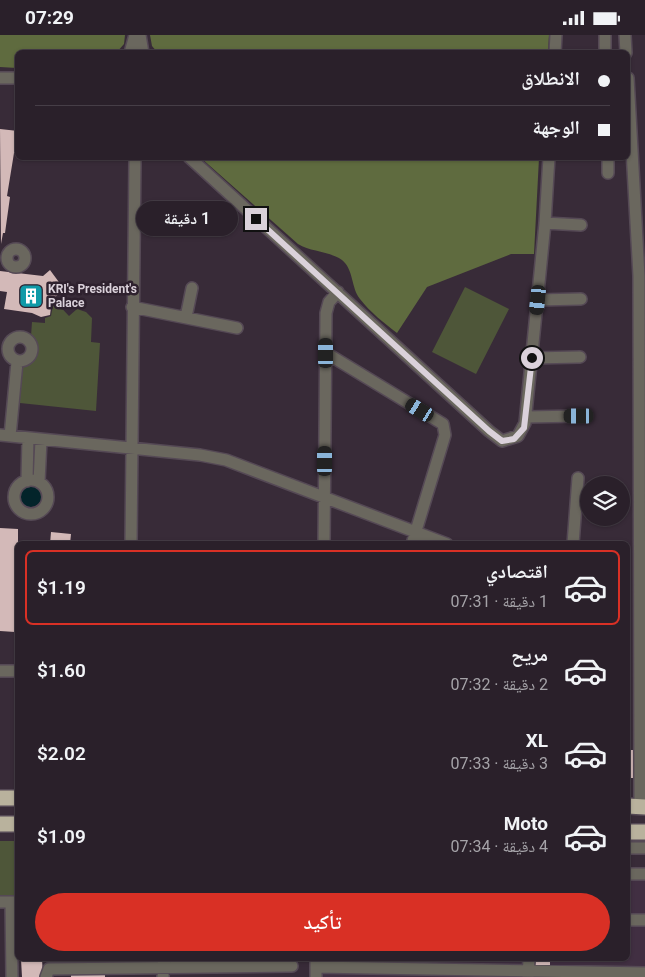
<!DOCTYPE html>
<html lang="ar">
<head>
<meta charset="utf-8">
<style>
  :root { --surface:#2a202a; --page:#322832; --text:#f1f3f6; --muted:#a5a3a8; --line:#463e47; --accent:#d93025 }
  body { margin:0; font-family:Roboto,"Noto Naskh Arabic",sans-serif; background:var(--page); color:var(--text); direction:rtl; height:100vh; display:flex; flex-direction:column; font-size:19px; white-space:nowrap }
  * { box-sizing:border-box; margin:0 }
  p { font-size:16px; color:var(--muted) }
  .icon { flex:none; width:28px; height:28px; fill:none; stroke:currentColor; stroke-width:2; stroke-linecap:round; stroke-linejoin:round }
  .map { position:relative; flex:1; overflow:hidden; direction:ltr }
  .sheet { position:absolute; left:15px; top:506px; width:615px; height:420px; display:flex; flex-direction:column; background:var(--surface); border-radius:8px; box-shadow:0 1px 4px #0004,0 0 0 1px var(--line); direction:rtl }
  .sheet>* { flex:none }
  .banner { position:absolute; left:15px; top:15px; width:615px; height:110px; border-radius:8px; box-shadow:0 1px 4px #0004,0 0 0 1px var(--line); direction:rtl; display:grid; align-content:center; height:110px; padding:0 20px; background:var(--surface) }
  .fabs { position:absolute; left:580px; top:441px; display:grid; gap:10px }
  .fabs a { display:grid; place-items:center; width:50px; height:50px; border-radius:50%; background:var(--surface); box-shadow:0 1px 4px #0004,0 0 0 1px var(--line); font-size:25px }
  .end { position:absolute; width:22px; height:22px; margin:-11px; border:6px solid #dad1da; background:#111; box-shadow:0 0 0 2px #111 }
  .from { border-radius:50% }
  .bubble { position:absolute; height:35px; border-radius:18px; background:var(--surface); box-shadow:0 1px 4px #0004,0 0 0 1px var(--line); font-size:16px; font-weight:600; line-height:35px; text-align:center; direction:rtl }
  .car { position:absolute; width:15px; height:30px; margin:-15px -8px; border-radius:6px; box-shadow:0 0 4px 1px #0007; background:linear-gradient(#222 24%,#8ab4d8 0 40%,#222 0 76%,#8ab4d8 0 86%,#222 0) }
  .banner b { display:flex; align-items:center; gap:18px; height:48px; font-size:19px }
  .banner b+b { border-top:1px solid var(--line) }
  .banner i { width:12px; height:12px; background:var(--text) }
  ul { padding:9px 0 0; list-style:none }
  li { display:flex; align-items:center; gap:15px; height:75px; margin:0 10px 8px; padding:0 10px; border:2px solid transparent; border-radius:8px }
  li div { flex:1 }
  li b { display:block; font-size:19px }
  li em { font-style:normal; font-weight:600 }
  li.active { border-color:var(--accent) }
  li>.icon { width:45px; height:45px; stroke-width:1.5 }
  .action { display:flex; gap:10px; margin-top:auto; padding:10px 20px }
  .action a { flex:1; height:58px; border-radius:30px; background:var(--accent); color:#fff; font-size:20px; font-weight:600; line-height:58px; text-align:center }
  .status { display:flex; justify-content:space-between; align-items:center; height:35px; padding:0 25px; background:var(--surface); direction:ltr }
  .status svg { height:14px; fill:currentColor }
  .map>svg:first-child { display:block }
  .built { fill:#412f42 }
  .green { fill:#4e5639 }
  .forest { fill:#5f6b3f }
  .water { fill:#03242a }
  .building { fill:#d3b9b8 }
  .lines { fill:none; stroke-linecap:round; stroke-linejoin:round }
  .minor-casing { stroke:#554955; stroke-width:14 }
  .highway-casing { stroke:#554955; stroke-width:18 }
  .minor { stroke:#6a675e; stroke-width:11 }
  .highway { stroke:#b9b29d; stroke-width:15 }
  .route { stroke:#dad1da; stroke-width:6 }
  .labels { text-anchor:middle; stroke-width:5; stroke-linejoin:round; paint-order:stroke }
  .poi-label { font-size:12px; font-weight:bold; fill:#dad1da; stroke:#2e212e; text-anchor:start }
</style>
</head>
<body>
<div class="status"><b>07:29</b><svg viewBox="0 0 49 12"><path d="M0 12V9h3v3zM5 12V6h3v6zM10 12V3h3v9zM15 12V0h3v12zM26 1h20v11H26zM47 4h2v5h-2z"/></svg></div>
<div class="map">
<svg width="645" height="942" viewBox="0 0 645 942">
  <rect width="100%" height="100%" fill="#382b38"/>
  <path class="built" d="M628 836H645V942H317L316 924H628Z"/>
  <path class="green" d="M465 252 509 274 476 339 432 317Z
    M54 265 69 281 77 274 86 277 92 283 91 307 100 308 96 376 20 368 17 366 20 333C34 328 42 313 31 301L32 287 45 288V283L51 281Z
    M0 806H17V860H0Z"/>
  <path class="forest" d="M0 0H125L124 9 117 17 18 18 17 33 0 32Z
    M150 0H549L548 18H158L152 11Z
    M201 123H539L534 219H511L427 252 397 298C384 288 370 277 360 264 351 253 354 235 342 225 329 216 311 217 298 209Z"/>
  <path class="water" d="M18 460a12 12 0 1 1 24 0a12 12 0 1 1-24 0Z"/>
  <path class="building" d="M0 94 18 96V118H14L7 161 10 162 5 198H3L1 209Z
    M50 235 64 254 52 265 50 280 41 282 32 278 4 274 7 257 0 256V236L43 241Z
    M0 493 18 494V591H15V597L0 596Z
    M51 497 71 499 70 509H50Z
    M628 715H637L636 743H628Z
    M21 924H42L43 942H22Z
    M88 924H108V927L88 928Z
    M536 924H550V932L535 931Z
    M105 936V942H71V937Z"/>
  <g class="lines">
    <g class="minor-casing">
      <path id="minor" d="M140 0 143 18
        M605 0V18
        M625 0 626 18
        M130 18 135 0
        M555 18 556 0
        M0 43H18
        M628 43 639 241 640 772
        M189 122 489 396 502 406 518 401 525 388 545 188 549 122
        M608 122V138
        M545 188 581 190
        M7 223a9 9 0 1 1 18 0a9 9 0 1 1-18 0Z
        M538 265 581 264
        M132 272 237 293
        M186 282 192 253
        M8 314a12 12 0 1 1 24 0a12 12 0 1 1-24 0Z
        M326 318 443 389 445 400 412 509
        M532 323 580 322
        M526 382 579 381
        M0 400 200 420 226 425 447 509
        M10 401 17 327
        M14 462a17 17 0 1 1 34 0a17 17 0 1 1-34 0Z
        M27 446 28 403
        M39 447 41 405
        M131 509 135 122
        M324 509 326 278 329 267 338 257
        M573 509 578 443
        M0 636H18
        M628 813H645
        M628 839H645
        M0 867H18
        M11 867 12 942
        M628 885H645
        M316 924V942
        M316 932 645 938
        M46 942 49 934 292 931
        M163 942 164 924
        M528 942 529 924"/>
    </g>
    <g class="highway-casing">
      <path id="highway" d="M0 763H18
        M628 771 645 772
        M0 789H18
        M628 797H645"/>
    </g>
    <use href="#minor" class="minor"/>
    <use href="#highway" class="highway"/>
  </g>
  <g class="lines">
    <path class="route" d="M256 184 489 396 502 406 514 404 524 393 532 323"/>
  </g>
  <defs>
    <g id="building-square" transform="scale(1.25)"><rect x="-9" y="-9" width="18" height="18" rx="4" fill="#0f9aa8" stroke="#2e212e"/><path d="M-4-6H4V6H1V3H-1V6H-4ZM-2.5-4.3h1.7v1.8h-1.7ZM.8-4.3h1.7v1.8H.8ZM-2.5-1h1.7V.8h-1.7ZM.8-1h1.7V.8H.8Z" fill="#fff"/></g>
  </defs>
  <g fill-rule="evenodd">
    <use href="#building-square" x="31" y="261"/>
  </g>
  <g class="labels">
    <g class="poi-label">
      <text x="48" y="258">KRI's President's<tspan x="48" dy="14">Palace</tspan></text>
    </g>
  </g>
</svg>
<div class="fabs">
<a><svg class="icon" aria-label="layers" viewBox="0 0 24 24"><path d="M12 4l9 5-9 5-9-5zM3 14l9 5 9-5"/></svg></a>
</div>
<i class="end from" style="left:532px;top:323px"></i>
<i class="end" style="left:256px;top:184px"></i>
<div class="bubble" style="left:136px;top:166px;width:102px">1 دقيقة</div>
<i class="car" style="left:538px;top:265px;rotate:186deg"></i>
<i class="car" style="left:326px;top:318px;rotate:0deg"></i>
<i class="car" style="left:420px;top:375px;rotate:301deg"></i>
<i class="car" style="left:579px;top:381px;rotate:270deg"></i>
<i class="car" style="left:325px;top:426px;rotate:0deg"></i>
<div class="banner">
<b><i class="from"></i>الانطلاق</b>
<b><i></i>الوجهة</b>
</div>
<section class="sheet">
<ul>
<li class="active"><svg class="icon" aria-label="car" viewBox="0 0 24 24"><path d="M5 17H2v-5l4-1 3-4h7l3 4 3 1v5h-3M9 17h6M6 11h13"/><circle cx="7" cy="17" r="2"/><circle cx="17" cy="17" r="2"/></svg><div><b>اقتصادي</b><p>1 دقيقة · 07:31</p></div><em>$1.19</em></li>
<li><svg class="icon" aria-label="car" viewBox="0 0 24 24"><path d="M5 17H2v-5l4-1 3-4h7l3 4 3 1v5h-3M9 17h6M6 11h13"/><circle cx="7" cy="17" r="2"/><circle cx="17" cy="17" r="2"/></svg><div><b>مريح</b><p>2 دقيقة · 07:32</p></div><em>$1.60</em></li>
<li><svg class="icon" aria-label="car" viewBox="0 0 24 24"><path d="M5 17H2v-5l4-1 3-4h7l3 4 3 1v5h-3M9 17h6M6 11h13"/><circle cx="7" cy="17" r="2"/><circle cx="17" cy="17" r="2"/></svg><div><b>XL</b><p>3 دقيقة · 07:33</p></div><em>$2.02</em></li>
<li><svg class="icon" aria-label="car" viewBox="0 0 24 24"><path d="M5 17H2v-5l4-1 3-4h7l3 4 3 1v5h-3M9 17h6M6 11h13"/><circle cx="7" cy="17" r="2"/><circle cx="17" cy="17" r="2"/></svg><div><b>Moto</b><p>4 دقيقة · 07:34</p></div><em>$1.09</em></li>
</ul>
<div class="action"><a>تأكيد</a></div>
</section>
</div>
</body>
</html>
